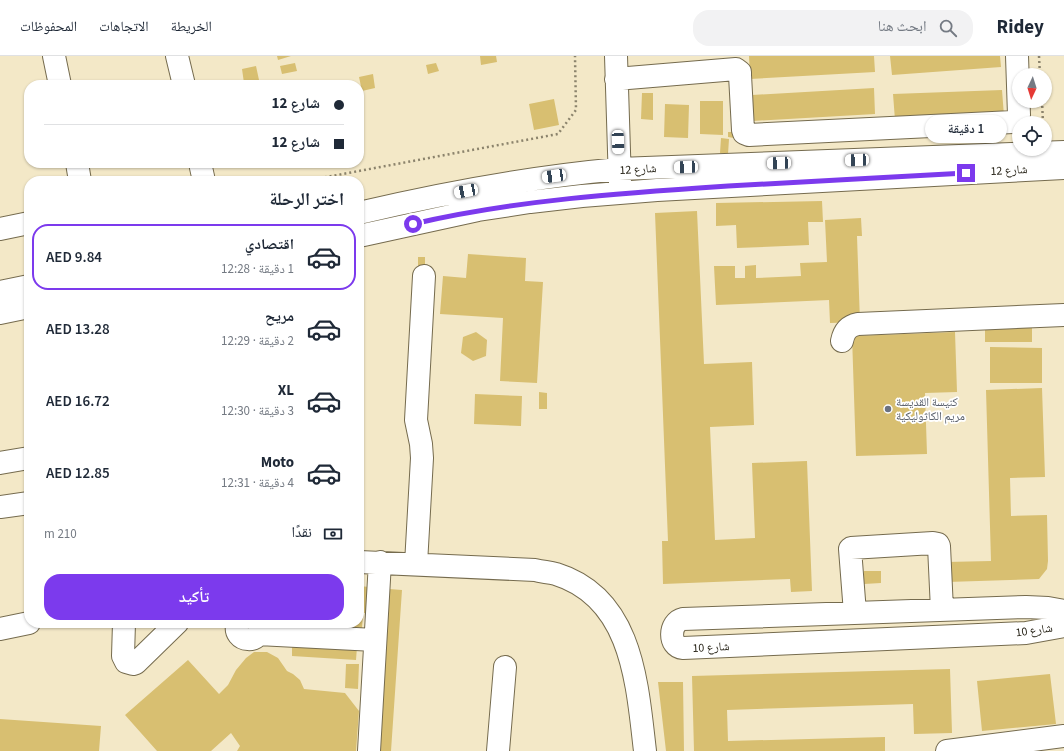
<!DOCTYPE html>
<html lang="ar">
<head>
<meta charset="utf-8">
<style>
  :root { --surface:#fff; --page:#f2f2f3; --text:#1f2937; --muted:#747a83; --line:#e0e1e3; --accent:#7c3aed }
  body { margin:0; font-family:"Source Sans 3","Noto Naskh Arabic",sans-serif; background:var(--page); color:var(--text); direction:rtl; height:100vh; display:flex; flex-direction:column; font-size:15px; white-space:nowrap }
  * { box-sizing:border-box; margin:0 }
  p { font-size:13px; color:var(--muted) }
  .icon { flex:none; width:22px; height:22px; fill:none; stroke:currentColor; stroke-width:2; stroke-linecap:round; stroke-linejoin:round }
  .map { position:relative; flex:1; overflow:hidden; direction:ltr }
  .side { position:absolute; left:24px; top:120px; width:340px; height:452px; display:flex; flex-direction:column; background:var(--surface); border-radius:16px; box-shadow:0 1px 3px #0004; direction:rtl }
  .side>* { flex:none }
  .banner { position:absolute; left:24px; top:24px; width:340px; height:88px; border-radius:16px; box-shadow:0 1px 3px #0004; direction:rtl; display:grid; align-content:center; height:88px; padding:0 20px; background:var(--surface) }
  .needle { width:26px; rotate:184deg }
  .tools { position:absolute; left:1012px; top:12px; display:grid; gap:8px }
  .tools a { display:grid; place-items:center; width:40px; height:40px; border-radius:50%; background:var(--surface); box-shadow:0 1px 3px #0004; font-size:20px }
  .end { position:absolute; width:18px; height:18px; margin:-9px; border:5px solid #7c3aed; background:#fff; box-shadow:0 0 0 2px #fff }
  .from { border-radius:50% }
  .bubble { position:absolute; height:28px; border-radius:14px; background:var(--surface); box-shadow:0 1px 3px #0004; font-size:13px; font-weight:600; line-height:28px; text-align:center; direction:rtl }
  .car { position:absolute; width:12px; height:24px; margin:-12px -6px; border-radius:5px; box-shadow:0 0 3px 1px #0007; background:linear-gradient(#fff 24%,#345 0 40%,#fff 0 76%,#345 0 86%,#fff 0) }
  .banner b { display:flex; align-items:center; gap:14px; height:38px; font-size:15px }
  .banner b+b { border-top:1px solid var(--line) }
  .banner i { width:10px; height:10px; background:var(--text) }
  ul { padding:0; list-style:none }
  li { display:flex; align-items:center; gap:12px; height:66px; margin:0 8px 6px; padding:0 12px; border:2px solid transparent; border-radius:16px }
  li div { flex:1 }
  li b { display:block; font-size:15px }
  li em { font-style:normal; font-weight:600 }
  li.current { border-color:var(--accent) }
  li>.icon { width:36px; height:36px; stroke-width:1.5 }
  h2 { padding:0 20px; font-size:18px; line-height:48px }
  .pay { display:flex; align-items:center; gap:10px; height:44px; padding:0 20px; font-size:15px }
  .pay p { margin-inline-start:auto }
  .button { display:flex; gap:8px; margin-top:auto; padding:8px 20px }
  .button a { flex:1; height:46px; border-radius:16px; background:var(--accent); color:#fff; font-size:16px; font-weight:600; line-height:46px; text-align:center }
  header { display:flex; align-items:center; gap:24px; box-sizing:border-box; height:56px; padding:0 20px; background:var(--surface); border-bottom:1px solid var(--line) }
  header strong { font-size:19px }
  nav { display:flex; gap:22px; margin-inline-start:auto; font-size:14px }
  .search { width:280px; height:36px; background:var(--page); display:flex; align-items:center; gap:10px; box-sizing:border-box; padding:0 14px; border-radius:16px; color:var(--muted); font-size:15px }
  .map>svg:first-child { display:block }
  .building { fill:#d8bf71 }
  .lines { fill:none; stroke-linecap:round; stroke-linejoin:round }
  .minor-casing { stroke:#756b4e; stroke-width:24 }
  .path { stroke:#8b836c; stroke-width:2.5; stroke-dasharray:2 3; stroke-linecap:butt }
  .minor { stroke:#fff; stroke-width:22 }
  .route { stroke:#7c3aed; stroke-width:5 }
  .worship-dot { fill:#6b7280; stroke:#fff; stroke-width:1.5 }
  .labels { text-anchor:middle; stroke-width:3.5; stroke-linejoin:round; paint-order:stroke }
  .street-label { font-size:12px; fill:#1d190d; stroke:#fff }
  .worship-label { font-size:12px; fill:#5b616d; stroke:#fff; text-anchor:start }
</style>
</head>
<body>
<header>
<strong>Ridey</strong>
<div class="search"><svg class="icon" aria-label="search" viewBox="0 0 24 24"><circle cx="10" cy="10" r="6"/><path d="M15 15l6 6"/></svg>ابحث هنا</div>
<nav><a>الخريطة</a><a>الاتجاهات</a><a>المحفوظات</a></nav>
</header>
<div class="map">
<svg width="1064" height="695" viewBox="0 0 1064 695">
  <rect width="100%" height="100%" fill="#f3e8c7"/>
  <path class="building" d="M277 0H291L278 4Z
    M480 0H496L497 6 481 9Z
    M749 0H874L875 16 750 23Z
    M890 0H1000L1001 11 892 19Z
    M295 7 297 15 282 18 280 10Z
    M436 7 439 15 428 18 426 9Z
    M256 10 259 24 244 27 242 13Z
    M373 18 375 32 362 35 359 21Z
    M874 32 875 58 753 65 752 39Z
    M1002 34 1004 60 895 64 893 38Z
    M642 37H653V64L641 63Z
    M554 43 559 69 534 74 529 48Z
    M700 45H723V79L700 78Z
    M665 48 689 49 688 82 664 81Z
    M977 72H994L995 87H977Z
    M728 76H735L734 82 728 81Z
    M721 82 729 83 728 98 720 97Z
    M822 145 823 166H808L809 189 737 192 736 169 716 170V147Z
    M697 155 704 308 752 306 754 369 710 371 715 484 755 482 752 407 807 405 812 535 791 536 790 523 663 528 662 485H668L655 157Z
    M861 162 862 180H857L860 266 830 267 829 244 716 249 714 210H735V222H745V210L756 209V222L801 220 800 207 827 206 825 164Z
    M468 198 526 202 525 225 543 226 537 327 500 325 503 262 440 258 443 220 466 222Z
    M418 201H425V215L418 214Z
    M985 272H1032V286H985Z
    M476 276 487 284 486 300 473 305 461 297 463 281Z
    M955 276 957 336 925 337 927 398 856 400 852 280Z
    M990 291 1042 292V327H990Z
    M1042 332 1045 421 1010 422 1011 460 1047 459 1048 505 1047 513 1039 523 947 526 946 506 991 505 986 334Z
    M539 336 547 337V353H539Z
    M475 338 522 340 521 370 474 368Z
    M27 458H29V472H26Z
    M864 515H881V527L864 528Z
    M359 530 369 531 366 557H359Z
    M389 533 402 534 391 695H378Z
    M359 559H363L362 572 300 568V567H359Z
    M292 587 357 591 356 604 292 600Z
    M254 596H267L278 602 287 615 293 618 300 624 304 633 345 637 359 655 356 695H237L240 690 231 677 211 695H157L125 659 188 604 219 638 228 629 236 614 246 602Z
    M346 608H359L358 633 345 632Z
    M950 613 952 677 914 678 913 648 727 654 728 685 885 681V695H694L692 620Z
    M1050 618 1056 668 982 675 977 625Z
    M658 626H683L684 695H666Z
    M0 663 101 670 99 695H0Z"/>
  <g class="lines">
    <g class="minor-casing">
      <path id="minor" d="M54 0 60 29
        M177 0 184 29
        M616 0 620 127
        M616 23 736 13 740 16V19L743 74 744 77 749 79 1013 66 1016 65 1019 59 1017 0
        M77 107 80 125
        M200 107 204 125
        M359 157C444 137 532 121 619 113L1064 96
        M0 173 29 167
        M359 180 478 154 530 146 582 140 657 134 1064 112
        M0 236 29 230
        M0 257 29 251
        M842 285C844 275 848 270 858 268L1064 259
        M0 407 29 402
        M0 451 29 447
        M359 506 535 514C542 516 549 516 556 518 633 542 637 628 645 695
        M416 508 422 402 421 388 416 364 424 220
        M1064 555 1048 552 1026 551 683 563C669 566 668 591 683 592L1026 577 1064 570
        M855 557 850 493 851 492 933 487 938 488 939 490 942 554
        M124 567 123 600 126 606 133 608 136 607 177 567
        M238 567C230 587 266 590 259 567
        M0 573 29 567
        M258 578 375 584
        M369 695 380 506
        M498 695 505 611
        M947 695 1064 680"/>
    </g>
    <path class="path" d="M1039 0 1040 19
      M1042 45 1043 67
      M305 125 558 78 576 54 575 0"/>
    <use href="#minor" class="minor"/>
  </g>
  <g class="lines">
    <path class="route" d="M413 168C516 144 622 137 728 130 807 126 887 121 966 117"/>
  </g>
  <circle class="worship-dot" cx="888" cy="353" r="4"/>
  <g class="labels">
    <g class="street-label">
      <text transform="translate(638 113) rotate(-3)" y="4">شارع 12</text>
      <text transform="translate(1009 114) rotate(-3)" y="4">شارع 12</text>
      <text transform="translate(1034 574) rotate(-8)" y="4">شارع 10</text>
      <text transform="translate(711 591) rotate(-3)" y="4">شارع 10</text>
    </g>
    <g class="worship-label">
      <text x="896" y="350">كنيسة القديسة<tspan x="896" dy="14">مريم الكاثوليكية</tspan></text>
    </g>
  </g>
</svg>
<div class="tools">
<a><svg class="needle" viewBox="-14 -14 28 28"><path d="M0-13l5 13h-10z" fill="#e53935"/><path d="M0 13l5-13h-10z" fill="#747a83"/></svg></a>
<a><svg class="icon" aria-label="locate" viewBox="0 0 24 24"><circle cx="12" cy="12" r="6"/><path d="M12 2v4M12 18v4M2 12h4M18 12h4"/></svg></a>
</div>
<i class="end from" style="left:413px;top:168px"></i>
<i class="end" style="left:966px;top:117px"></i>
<div class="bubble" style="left:925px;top:59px;width:82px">1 دقيقة</div>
<i class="car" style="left:618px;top:86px;rotate:178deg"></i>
<i class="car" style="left:857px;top:104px;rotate:268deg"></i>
<i class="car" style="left:779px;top:107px;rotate:268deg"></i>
<i class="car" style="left:686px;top:111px;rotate:268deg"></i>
<i class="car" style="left:554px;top:120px;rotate:262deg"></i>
<i class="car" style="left:466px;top:135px;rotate:259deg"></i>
<div class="banner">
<b><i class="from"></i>شارع 12</b>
<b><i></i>شارع 12</b>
</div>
<section class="side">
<h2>اختر الرحلة</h2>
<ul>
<li class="current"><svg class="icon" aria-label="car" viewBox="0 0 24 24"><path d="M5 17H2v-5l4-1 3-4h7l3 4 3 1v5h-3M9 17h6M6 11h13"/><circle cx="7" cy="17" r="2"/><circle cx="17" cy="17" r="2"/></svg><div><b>اقتصادي</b><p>1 دقيقة · 12:28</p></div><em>AED 9.84</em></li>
<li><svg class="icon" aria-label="car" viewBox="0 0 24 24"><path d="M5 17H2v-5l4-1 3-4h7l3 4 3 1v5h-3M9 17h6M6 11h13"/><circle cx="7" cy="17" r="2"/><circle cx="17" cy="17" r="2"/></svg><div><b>مريح</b><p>2 دقيقة · 12:29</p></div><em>AED 13.28</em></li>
<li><svg class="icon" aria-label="car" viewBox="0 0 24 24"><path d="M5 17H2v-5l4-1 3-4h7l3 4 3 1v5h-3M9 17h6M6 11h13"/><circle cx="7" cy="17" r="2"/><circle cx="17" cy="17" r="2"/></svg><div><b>XL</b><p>3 دقيقة · 12:30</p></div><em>AED 16.72</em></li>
<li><svg class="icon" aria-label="car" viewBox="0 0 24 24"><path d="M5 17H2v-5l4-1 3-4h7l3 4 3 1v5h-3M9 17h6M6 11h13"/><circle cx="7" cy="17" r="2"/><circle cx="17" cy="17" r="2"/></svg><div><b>Moto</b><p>4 دقيقة · 12:31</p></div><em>AED 12.85</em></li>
</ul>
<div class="pay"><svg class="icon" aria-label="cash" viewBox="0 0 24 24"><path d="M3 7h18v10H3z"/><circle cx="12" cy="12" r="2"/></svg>نقدًا<p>210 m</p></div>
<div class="button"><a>تأكيد</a></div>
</section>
</div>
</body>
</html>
